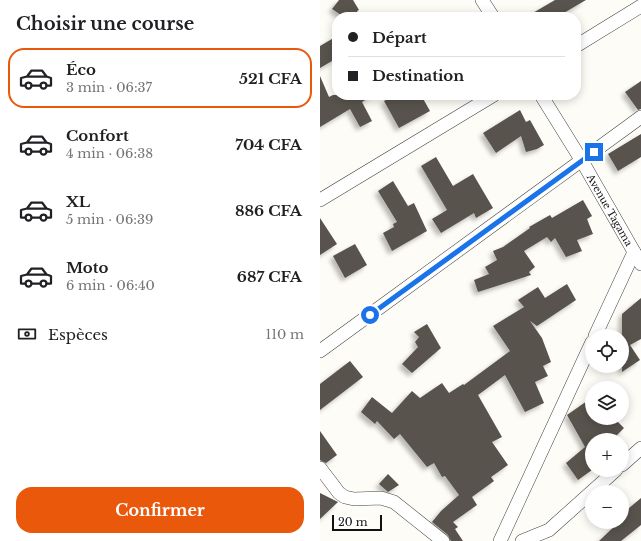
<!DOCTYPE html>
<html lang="fr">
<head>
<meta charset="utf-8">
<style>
  :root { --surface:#fff; --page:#f6f6f6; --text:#202124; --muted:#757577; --line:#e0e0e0; --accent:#ea580c }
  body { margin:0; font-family:"Libre Baskerville",serif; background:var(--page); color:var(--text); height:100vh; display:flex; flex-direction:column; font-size:15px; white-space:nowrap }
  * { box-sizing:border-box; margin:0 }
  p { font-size:13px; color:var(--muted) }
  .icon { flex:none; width:22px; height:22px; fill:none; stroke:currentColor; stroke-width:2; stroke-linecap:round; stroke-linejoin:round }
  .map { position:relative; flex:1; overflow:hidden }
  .details { display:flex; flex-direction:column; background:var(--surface); width:320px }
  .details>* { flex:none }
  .banner { position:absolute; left:12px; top:12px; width:249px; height:88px; border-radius:16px; box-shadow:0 2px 10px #0003; display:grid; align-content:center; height:88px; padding:0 16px; background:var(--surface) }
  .controls { position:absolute; left:265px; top:329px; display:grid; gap:8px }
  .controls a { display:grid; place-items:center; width:44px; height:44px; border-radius:50%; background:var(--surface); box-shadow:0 2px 10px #0003; font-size:20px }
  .scale { position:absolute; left:12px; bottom:10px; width:50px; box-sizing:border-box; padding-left:4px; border:2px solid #111; border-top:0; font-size:11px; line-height:14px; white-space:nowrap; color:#111; -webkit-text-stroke:3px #fff; paint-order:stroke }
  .end { position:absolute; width:18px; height:18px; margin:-9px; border:5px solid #1a73e8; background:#fff; box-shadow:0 0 0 2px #fff }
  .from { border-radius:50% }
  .banner b { display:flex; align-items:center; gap:14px; height:38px; font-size:15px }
  .banner b+b { border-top:1px solid var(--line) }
  .banner i { width:10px; height:10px; background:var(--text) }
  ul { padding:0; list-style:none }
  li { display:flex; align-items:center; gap:12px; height:60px; margin:0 8px 6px; padding:0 8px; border:2px solid transparent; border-radius:16px }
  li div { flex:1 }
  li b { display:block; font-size:15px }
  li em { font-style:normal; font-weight:700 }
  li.selected { border-color:var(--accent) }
  li>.icon { width:36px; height:36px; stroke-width:1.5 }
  h2 { padding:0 16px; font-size:18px; line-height:48px }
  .pay { display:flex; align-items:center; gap:10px; height:44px; padding:0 16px; font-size:15px }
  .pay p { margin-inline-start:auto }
  .primary-button { display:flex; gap:8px; margin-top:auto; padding:8px 16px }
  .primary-button a { flex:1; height:46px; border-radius:16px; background:var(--accent); color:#fff; font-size:16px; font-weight:700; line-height:46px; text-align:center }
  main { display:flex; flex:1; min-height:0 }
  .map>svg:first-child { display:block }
  .building { fill:#59524e; filter:url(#shadow) }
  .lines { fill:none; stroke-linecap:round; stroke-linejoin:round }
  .minor-casing { stroke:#444; stroke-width:14 }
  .minor { stroke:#fff; stroke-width:13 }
  .route { stroke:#1a73e8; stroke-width:5 }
  .labels { text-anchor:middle; stroke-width:4; stroke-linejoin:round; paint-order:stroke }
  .street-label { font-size:10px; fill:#111; stroke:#fff }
</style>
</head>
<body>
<main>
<section class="details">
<h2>Choisir une course</h2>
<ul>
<li class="selected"><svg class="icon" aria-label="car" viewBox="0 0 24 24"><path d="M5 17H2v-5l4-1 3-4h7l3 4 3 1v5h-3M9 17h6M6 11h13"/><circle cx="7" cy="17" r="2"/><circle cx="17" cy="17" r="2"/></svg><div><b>Éco</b><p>3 min · 06:37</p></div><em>521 CFA</em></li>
<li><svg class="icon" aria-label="car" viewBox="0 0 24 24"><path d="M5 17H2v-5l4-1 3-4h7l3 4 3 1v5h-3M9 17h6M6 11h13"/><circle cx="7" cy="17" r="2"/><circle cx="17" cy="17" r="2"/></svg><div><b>Confort</b><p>4 min · 06:38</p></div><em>704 CFA</em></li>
<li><svg class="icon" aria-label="car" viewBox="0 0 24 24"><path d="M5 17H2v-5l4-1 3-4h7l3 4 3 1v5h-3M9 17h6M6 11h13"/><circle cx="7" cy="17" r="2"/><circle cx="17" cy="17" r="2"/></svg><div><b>XL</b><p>5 min · 06:39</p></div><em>886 CFA</em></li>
<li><svg class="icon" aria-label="car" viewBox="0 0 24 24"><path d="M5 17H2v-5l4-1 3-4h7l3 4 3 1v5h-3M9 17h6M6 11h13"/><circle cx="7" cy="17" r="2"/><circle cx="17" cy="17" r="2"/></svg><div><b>Moto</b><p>6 min · 06:40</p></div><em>687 CFA</em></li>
</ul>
<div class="pay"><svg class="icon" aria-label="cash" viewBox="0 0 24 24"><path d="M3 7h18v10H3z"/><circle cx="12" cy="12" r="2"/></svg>Espèces<p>110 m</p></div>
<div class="primary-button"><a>Confirmer</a></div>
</section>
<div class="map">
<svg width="321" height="541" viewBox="0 0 321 541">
  <defs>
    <filter id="shadow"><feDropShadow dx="-3.5" dy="3.5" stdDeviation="2" flood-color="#0004"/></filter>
  </defs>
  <rect width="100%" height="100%" fill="#fefcf6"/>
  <path class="building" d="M19 0H33L39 10 37 11 41 17H24L12 9Z
    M235 0H266L237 17H206Z
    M17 36V58L0 68V46Z
    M0 76 9 97 13 95H53L42 102 52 121 40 127 30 109 0 127Z
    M321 81V109L318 110 305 92Z
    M75 95H101L110 111 79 128 64 101Z
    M200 110 206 122 210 120 224 145 217 149 206 152 201 136 176 153 163 133Z
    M321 134V157L298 171 288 154Z
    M116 157 133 186 153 174 173 208 156 218 154 213 121 233 112 219 127 210 101 166Z
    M73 181 88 206 94 203 107 231 72 251 63 233 74 227 73 224 77 222 58 191Z
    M263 200 272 216 267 219 273 234 257 240 262 251 246 257 235 238 231 242 227 237 204 251 215 267 209 272 211 275 158 292 154 280 169 274 165 267 177 260 173 251 183 247 210 228 209 227 230 215 232 218Z
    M0 218 17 244 0 255Z
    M35 244 47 265 25 278 13 256Z
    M247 284 256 300 217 326 210 321 222 338 231 362 223 366 228 376 215 382 224 403 205 412 185 375 158 395 182 437 172 442 188 465 171 477 174 481 152 497 157 505 133 522 138 527 135 529 143 541H131L128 535 112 522 121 511 139 495 125 476 122 477 114 463 107 467 80 434 74 439 57 421 55 424 41 412 52 397 72 413 92 391 100 398 122 383 129 393 143 384 144 385 190 351 173 326 204 307 198 300 218 287 225 298Z
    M321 298V339L310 345 320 360 302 372V314Z
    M107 324 121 348 92 373 82 364 98 347 95 342 99 337 94 332Z
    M30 361 43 377 0 410V384Z
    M267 401 272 409V418H294L304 428 292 440H272V470L258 480 246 463 265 447 247 415Z
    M0 431 17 455 6 463 0 460Z
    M68 474 79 485 68 492 59 484Z
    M0 493 18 502 0 519Z
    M321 498V525L301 541H279L299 522H302V514Z"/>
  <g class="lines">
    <g class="minor-casing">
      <g id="minor">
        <path d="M162 0 173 17"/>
        <path d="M256 46 321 6"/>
        <path id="s1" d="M221 95 262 161 321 264"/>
        <path d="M0 200 174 95"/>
        <path d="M275 336 314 252"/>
        <path d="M0 351 321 117"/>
        <path d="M302 465 321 448"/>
        <path d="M0 468 19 493 25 497 34 499 61 498 74 502 123 541"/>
        <path d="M180 541 272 342"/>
        <path d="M202 541 229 530 296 470"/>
      </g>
    </g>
    <use href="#minor" class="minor"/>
  </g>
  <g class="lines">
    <path class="route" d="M50 315 274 152"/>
  </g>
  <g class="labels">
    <g class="street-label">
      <text dy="4" stroke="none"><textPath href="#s1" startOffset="134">Avenue Tagama</textPath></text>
    </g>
  </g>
</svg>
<div class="controls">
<a><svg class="icon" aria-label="locate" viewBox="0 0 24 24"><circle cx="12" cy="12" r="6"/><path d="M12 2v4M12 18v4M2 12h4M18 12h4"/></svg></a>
<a><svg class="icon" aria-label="layers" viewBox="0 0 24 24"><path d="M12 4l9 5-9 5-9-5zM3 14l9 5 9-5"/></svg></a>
<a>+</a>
<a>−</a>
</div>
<div class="scale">20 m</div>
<i class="end from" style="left:50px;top:315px"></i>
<i class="end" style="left:274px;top:152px"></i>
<div class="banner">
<b><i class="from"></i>Départ</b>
<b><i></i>Destination</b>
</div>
</div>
</main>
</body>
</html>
